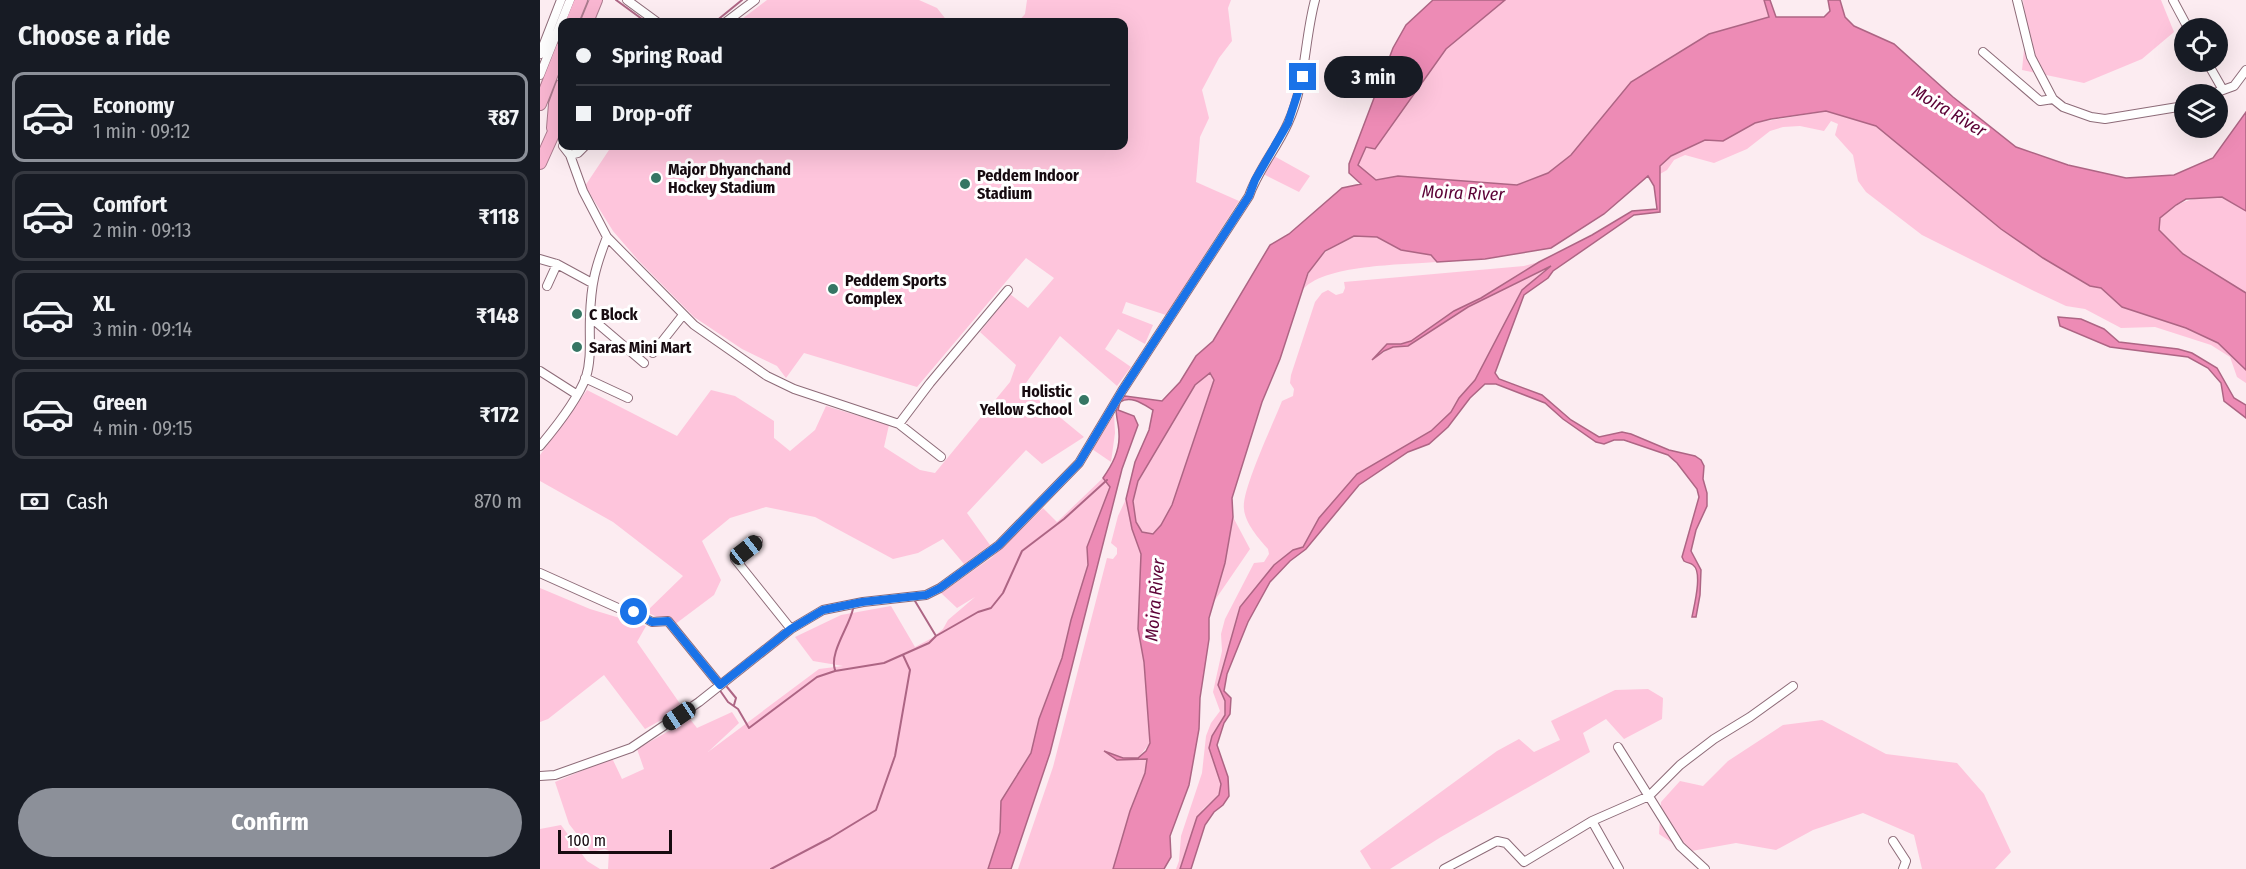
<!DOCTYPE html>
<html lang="en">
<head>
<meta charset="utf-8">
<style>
  :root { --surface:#171b24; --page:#20242c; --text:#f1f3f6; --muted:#9ea1a6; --line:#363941; --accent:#8c9099 }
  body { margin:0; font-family:"Fira Sans Condensed",sans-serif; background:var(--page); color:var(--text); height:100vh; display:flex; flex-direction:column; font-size:22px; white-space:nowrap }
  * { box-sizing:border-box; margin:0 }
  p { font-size:20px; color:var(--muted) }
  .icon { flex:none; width:33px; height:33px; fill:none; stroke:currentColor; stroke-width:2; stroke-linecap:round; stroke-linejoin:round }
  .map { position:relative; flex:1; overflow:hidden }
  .details { display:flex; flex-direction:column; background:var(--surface); width:540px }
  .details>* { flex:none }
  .top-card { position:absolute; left:18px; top:18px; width:570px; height:132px; border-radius:12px; box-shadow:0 6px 24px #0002; display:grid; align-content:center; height:132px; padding:0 18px; background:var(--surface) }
  .controls { position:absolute; left:1634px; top:18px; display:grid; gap:12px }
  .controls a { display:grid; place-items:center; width:54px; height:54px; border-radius:50%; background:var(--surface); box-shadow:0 6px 24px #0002; font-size:30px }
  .scale { position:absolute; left:18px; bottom:15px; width:114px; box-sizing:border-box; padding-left:6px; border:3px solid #170b10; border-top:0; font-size:16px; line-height:21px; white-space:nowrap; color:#170b10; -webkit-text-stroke:4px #fff; paint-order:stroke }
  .end { position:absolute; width:27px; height:27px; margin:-14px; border:8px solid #1a73e8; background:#fff; box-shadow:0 0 0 3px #fff }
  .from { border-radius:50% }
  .bubble { position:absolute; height:42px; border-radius:21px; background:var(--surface); box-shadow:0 6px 24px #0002; font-size:20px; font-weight:700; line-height:42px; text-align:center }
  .car { position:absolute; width:18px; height:36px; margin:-18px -9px; border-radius:8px; box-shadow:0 0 4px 2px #0007; background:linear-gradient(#222 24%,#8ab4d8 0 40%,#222 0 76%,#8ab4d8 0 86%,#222 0) }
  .top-card b { display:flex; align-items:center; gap:21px; height:57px; font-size:22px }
  .top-card b+b { border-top:2px solid var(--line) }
  .top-card i { width:15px; height:15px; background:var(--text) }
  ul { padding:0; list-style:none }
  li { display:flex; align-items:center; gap:18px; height:90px; margin:0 12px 9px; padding:0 6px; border:3px solid var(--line); border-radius:12px }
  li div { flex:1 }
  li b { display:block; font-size:22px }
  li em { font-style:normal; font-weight:700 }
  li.selected { border-color:var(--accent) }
  li>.icon { width:54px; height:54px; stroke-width:1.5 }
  h2 { padding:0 18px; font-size:27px; line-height:72px }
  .pay { display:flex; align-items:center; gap:15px; height:66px; padding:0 18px; font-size:22px }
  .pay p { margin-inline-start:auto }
  .button { display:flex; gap:12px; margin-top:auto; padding:12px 18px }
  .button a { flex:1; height:69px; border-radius:36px; background:var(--accent); color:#fff; font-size:24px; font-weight:700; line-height:69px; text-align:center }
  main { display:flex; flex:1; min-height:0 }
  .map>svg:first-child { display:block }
  .green { fill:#fec5dc }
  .water { fill:#ed8bb5; stroke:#ad6584; stroke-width:1.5; fill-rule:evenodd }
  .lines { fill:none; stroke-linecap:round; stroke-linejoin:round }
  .stream { stroke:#ad6584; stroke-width:2 }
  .minor-casing { stroke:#8d6b78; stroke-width:10 }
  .highway-casing { stroke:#aa7a8d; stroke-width:14 }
  .minor { stroke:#fff; stroke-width:8 }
  .highway { stroke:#f9b6d1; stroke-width:12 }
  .route { stroke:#1a73e8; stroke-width:8 }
  .poi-dot { fill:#367664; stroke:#fff; stroke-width:2 }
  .labels { text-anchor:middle; stroke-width:6; stroke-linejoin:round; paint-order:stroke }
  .poi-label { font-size:16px; font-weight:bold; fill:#170b10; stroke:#fff; text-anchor:start }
  .water-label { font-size:18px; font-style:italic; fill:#5c0236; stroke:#fff }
</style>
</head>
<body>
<main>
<section class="details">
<h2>Choose a ride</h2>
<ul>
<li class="selected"><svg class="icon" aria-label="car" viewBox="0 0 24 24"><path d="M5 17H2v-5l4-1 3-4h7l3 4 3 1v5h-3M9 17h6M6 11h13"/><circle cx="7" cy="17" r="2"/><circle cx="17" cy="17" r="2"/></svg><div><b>Economy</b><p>1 min · 09:12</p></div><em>₹87</em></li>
<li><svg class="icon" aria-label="car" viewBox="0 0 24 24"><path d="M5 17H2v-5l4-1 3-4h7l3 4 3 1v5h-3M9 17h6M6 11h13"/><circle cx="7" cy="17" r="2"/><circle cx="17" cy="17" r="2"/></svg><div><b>Comfort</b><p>2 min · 09:13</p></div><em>₹118</em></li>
<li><svg class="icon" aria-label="car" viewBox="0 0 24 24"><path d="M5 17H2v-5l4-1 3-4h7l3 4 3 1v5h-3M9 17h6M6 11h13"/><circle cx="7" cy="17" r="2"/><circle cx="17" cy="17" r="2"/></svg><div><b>XL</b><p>3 min · 09:14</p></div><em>₹148</em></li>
<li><svg class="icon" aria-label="car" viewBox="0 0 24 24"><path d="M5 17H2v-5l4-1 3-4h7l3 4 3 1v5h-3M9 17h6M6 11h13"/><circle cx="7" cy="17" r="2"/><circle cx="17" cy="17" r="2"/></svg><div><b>Green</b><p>4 min · 09:15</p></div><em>₹172</em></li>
</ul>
<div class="pay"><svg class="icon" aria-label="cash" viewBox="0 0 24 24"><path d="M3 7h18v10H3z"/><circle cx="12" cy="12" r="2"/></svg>Cash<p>870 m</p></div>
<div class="button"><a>Confirm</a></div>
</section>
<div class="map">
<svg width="1706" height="869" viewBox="0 0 1706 869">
  <rect width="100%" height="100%" fill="#fcecf1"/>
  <path class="green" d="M227 0H379L397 8 408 22H198Z
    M487 0H691L688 8 692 41 679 58 662 90 669 118 660 137 656 182 699 201 626 315 586 302 582 313 613 325 605 344 578 329 565 349 591 367 577 386 520 336 483 387 544 437 502 464 486 450 427 513 450 545 424 564 403 539 378 553 353 559 275 517 226 507 190 518 162 541 181 580 174 595 134 625 106 612 143 576 73 522 0 481V455L47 390 137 436 171 390 195 396 234 421V438L250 451 275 430 286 406 349 425 344 447 380 470 395 473 470 382 476 365 440 332 470 294 488 308 514 278 486 258 377 387 264 353 246 378 237 366 202 349 154 317 98 260 73 231 45 186 71 147 70 146H584V22H478L485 14Z
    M965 0H1224L1229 17 1091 82 1031 155 1008 173 977 185 858 176 836 180 818 165 826 147 835 149 906 49Z
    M1483 0H1621L1634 32 1602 59 1544 83 1482 70 1486 29Z
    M1287 111 1336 126 1550 286 1561 288 1582 307 1646 328 1678 343 1706 370V383L1697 377 1690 357 1671 345 1615 327 1581 328 1545 309 1526 306 1494 291 1382 235 1326 192 1318 181 1313 155 1295 135 1298 124 1291 121 1284 131 1260 126 1243 127 1230 131 1207 149 1174 163 1145 155 1134 160 1127 170 1120 174V166L1131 156 1165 140H1183L1215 123Z
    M734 156 770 176 759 192 723 174Z
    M1682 197 1706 211V293L1643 254 1619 230 1620 218C1644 197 1651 199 1682 197Z
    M814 236 837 237 861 250 891 255 896 262C864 265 781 264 762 291 773 257 784 251 814 236Z
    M999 262 941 298 914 311 871 341 861 344H847L834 358 853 347 868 346 928 307 1011 266 982 290 935 380 919 398 911 412 891 431 817 474 779 518 763 547 753 550 734 565 685 662 678 685 686 701 685 715 672 736 669 748 681 784 679 795 663 809 640 869H636L639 861 641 836 662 773 666 736 671 723 680 711 673 692 682 651 681 634 685 619 714 563 724 562 729 554 728 549C719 539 705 523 704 509 701 491 734 422 742 401L753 396 754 389 750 383 751 375 775 302 782 293 788 290 796 295 803 293 805 288 804 282 984 266Z
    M669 373 674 380 632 505 621 525 613 534 602 532 596 522 593 501 598 481 655 385Z
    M574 414 575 433 571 462 552 449Z
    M563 478 570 487 547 547 548 565 531 620 522 658 499 719 491 753 461 801 460 832 448 869H68L69 851 65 849 51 852 29 824 15 782 72 758 82 779 104 769 97 749 150 719 157 728 192 712 199 723 168 752 279 669 303 666 273 661 255 637 301 615 351 606 375 647 392 638 403 629 408 620 435 597 417 608 401 593 451 558 503 508 517 522Z
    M586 499 592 529 601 554 598 629 604 662 610 743 598 758H583L570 754 577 760 608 759 605 773 590 811 573 869H478L513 767 567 558 573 559 577 554V548L571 543 578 516Z
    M693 517 710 549 673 603 685 563Z
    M0 588 50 609 106 626 97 642 143 708 105 729 64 675 8 719 0 722Z
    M1108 689 1123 698 1122 719 1084 739 1066 719 1043 733 1050 752 901 837 850 869H831L820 851 957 751 979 739 994 752 1020 740 1011 721 1075 690Z
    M1282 720 1346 754 1417 763 1444 794 1471 852 1455 869H1382L1374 835 1323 813 1273 830 1236 850 1196 843 1146 852 1119 834 1121 802 1140 781 1163 786 1188 761 1243 725Z
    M21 825 47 861 60 869H0V829Z"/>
  <path class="water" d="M893 0H965L906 49 835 149 826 147 818 165 836 180 858 176 977 185 1008 173 1031 155 1091 82 1169 34 1229 17 1224 0H1230L1236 17H1284L1290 11 1288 0H1300L1305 17 1314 26 1354 44 1413 97 1476 147 1528 165 1586 178 1634 175 1673 158 1706 112V211L1682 197 1646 199 1636 205 1620 218 1619 230 1643 254 1706 293V370L1678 343 1646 328 1582 307 1561 288 1550 286 1503 258 1461 229 1336 126 1286 111 1231 119 1215 123 1183 141 1165 140 1131 156 1120 166V212L1094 215 1013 271 1008 278 984 295 955 373 959 379 1002 395 1031 420 1059 437 1082 432 1091 434 1129 450 1155 456 1161 460 1164 466 1163 479 1167 493V506L1156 530 1151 551 1161 570 1160 595 1156 617H1152C1154 606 1163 572 1153 565 1151 563 1147 563 1144 561L1142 557 1159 497 1157 489 1137 463 1128 455 1084 440H1074L1064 444 1056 442 1023 419 1005 403 956 384H945L930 398 908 427 889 444 868 452 819 485 766 549 750 561 730 582 708 622 687 674 684 691 691 698 690 714 684 723 677 745 688 777 689 796 683 805 674 812 665 825 651 869H640L657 817 679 795 681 784 669 748 672 736 685 715V701L678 685 700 607 734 565 753 550 763 547 779 518 817 474 891 431 911 412 919 398 935 380 982 290 1011 266 928 307 868 346 853 347 844 351 832 360 847 344H861L871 341 914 311 941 298 999 262 1052 235 1092 211 1117 209 1114 186 1108 176 1064 214 1011 248 945 259 897 262 891 255 861 250 837 237 814 236 785 251 768 273 740 359 722 402 692 498 693 517 685 563 669 618V639L660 698 659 729 649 785 630 836 631 857 624 869H573L590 811 605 773 607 759 577 760 564 751 583 758H598L606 751 610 743 604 662 598 629 601 554 592 529 586 499 595 462 609 430 613 410C603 404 591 395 580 402L578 410 594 416 598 425 582 469 510 753 471 869H448L460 832 461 801 491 753 499 719 522 658 531 620 548 565 547 547 570 487 563 478C572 465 580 451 579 434 579 420 572 410 580 397L585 396 622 401 640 382 656 356 673 341 730 245 749 234 802 188 821 184 809 173V164L853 48 866 25ZM670 373 674 380 632 505 621 525 613 534 602 532 596 522 593 501 598 481 655 385Z
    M1518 317 1541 319 1564 329 1579 342 1638 349 1652 353 1677 368 1694 398 1706 405V418L1684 401 1681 383 1668 368 1648 357 1570 347 1520 326Z"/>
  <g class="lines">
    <path class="stream" d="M76 0 106 22
      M175 22 202 0
      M375 601 396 636
      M295 670C289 653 309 627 313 609
      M187 687 196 698 194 705
      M179 689 188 702 198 709 209 728 277 677 295 671 344 663 389 643 396 636 438 612 451 608 463 593 482 551 524 519 567 480
      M231 869 290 838 336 810 355 756 370 670 363 655"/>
    <g class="minor-casing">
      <path id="minor" d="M87 0 117 22
        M1477 0 1491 57 1513 99 1523 107 1551 117 1565 119 1644 106
        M1633 0 1648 28
        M186 22 215 0
        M1443 52 1500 101 1513 99
        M0 54 21 0
        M1667 62 1683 90
        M0 75 30 0
        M1672 94 1694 86 1706 70
        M23 146 30 155 38 153 45 146
        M67 237 154 325 227 376 254 389 359 424 401 457
        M0 259 17 264 52 283
        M7 286 17 264
        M50 317 104 363
        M113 353 143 315
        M0 371 36 394
        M45 378 88 398
        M359 424 390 383 468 290
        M0 446C16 427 37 401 46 377 52 358 49 337 50 317 51 284 55 268 67 237L43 191 30 155
        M218 541 195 559 251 629
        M0 573 78 608 94 612 112 622 128 621 180 685
        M1078 747 1140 846 1165 869
        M0 776 15 775 91 748 159 702 251 629 283 610 323 602 386 595 400 588 459 545 539 463 582 391 709 196C718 170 737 148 748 123 766 84 764 41 775 0
        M1052 821 1079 869
        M1353 841 1366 861 1363 869
        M904 869 957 841 966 843 984 862 1052 821 1109 796 1140 765 1174 739 1210 717 1253 686"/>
    </g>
    <g class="highway-casing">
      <path id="highway" d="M32 22 41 0
        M47 22 56 0
        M0 104 22 48
        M13 128 15 104 22 85
        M0 163 22 114"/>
    </g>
    <use href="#minor" class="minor"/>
    <use href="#highway" class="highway"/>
  </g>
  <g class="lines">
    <path class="route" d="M94 612 112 622 128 621 180 685 251 629 283 610 322 602 386 595 400 588 459 545 539 463 582 391 709 196 715 180 748 123 763 77"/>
  </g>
  <g class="poi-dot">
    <circle cx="116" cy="178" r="6"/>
    <circle cx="425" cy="184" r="6"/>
    <circle cx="293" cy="289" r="6"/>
    <circle cx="37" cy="314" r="6"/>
    <circle cx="37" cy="347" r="6"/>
    <circle cx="544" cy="400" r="6"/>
  </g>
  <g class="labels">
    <g class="poi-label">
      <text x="128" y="175">Major Dhyanchand<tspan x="128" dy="18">Hockey Stadium</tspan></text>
      <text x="437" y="181">Peddem Indoor<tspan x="437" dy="18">Stadium</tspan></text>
      <text x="305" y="286">Peddem Sports<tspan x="305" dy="18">Complex</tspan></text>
      <text x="49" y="320">C Block</text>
      <text x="49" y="353">Saras Mini Mart</text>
      <text x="532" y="397" text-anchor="end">Holistic<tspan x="532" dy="18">Yellow School</tspan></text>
    </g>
    <g class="water-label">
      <text transform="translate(1409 111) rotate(31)" y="6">Moira River</text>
      <text transform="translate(923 193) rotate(2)" y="6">Moira River</text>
      <text transform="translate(615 600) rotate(-85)" y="6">Moira River</text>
    </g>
  </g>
</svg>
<div class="controls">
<a><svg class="icon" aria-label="locate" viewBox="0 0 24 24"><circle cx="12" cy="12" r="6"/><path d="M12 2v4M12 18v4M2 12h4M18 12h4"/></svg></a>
<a><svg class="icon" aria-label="layers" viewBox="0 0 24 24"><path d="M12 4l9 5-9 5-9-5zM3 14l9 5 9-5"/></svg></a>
</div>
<div class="scale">100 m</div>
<i class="end from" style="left:94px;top:612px"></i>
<i class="end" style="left:763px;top:77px"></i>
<div class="bubble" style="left:784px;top:56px;width:99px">3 min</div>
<i class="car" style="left:206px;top:550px;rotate:52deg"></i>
<i class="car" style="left:139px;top:716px;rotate:236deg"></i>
<div class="top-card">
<b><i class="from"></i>Spring Road</b>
<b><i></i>Drop-off</b>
</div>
</div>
</main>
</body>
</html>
